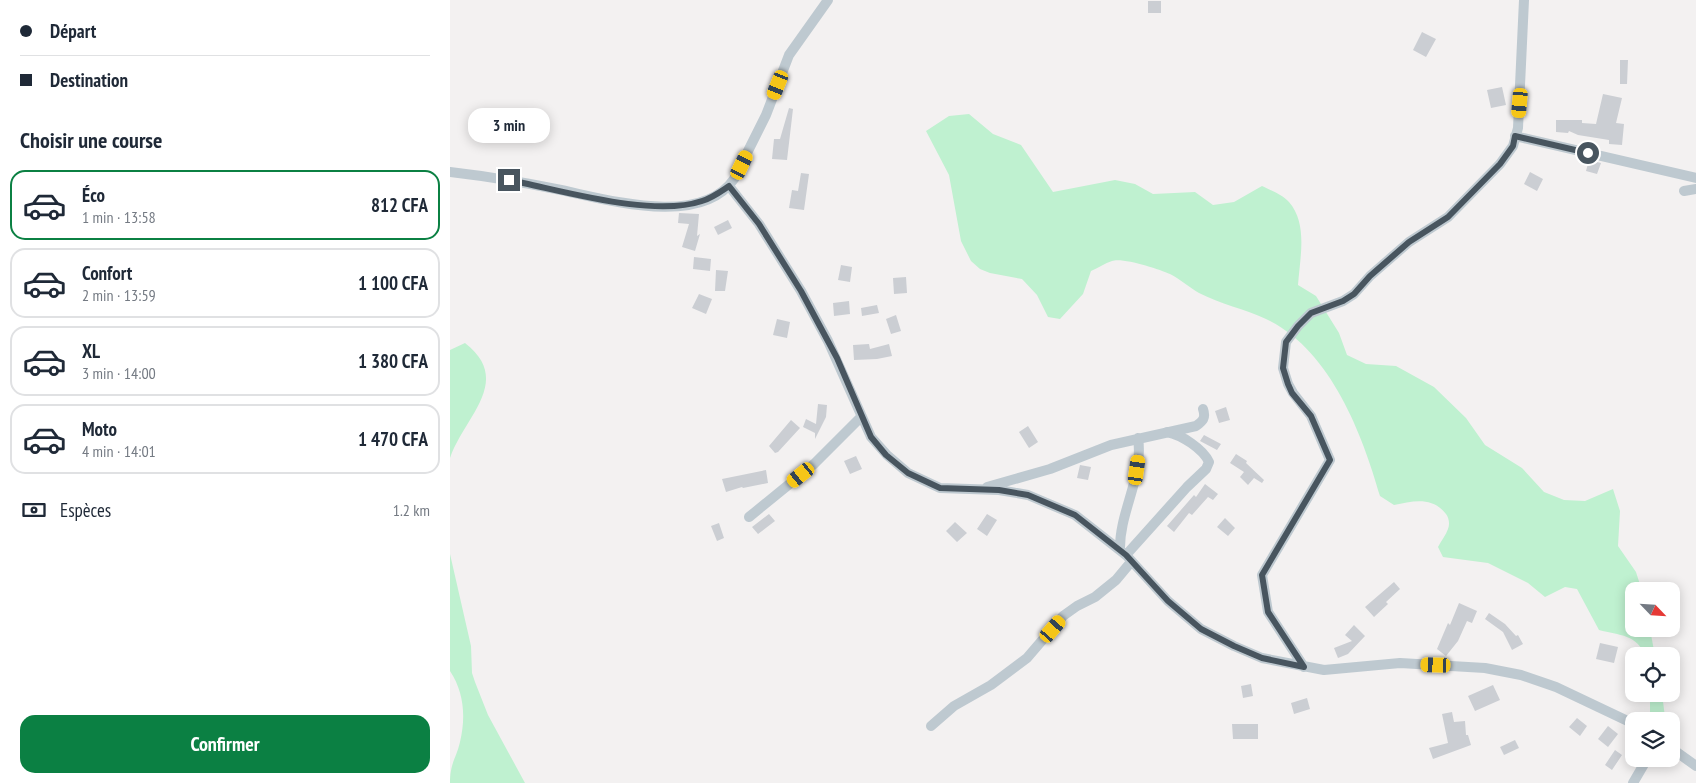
<!DOCTYPE html>
<html lang="fr">
<head>
<meta charset="utf-8">
<style>
  :root { --surface:#fff; --page:#f6f6f7; --text:#1f2937; --muted:#747a83; --line:#e0e1e3; --accent:#0b8043 }
  body { margin:0; font-family:"PT Sans Narrow",sans-serif; background:var(--page); color:var(--text); height:100vh; display:flex; flex-direction:column; font-size:19px; white-space:nowrap }
  * { box-sizing:border-box; margin:0 }
  p { font-size:16px; color:var(--muted) }
  .icon { flex:none; width:28px; height:28px; fill:none; stroke:currentColor; stroke-width:2; stroke-linecap:round; stroke-linejoin:round }
  .map { position:relative; flex:1; overflow:hidden }
  .drawer { display:flex; flex-direction:column; background:var(--surface); width:450px }
  .drawer>* { flex:none }
  .hud { display:grid; align-content:center; height:110px; padding:0 20px; background:var(--surface) }
  .needle { width:32px; rotate:115deg }
  .tools { position:absolute; left:1175px; top:582px; display:grid; gap:10px }
  .tools a { display:grid; place-items:center; width:55px; height:55px; border-radius:10px; background:var(--surface); box-shadow:0 2px 12px #0003; font-size:25px }
  .end { position:absolute; width:22px; height:22px; margin:-11px; border:6px solid #48555f; background:#fff; box-shadow:0 0 0 2px #fff }
  .from { border-radius:50% }
  .bubble { position:absolute; height:35px; border-radius:15px; background:var(--surface); box-shadow:0 2px 12px #0003; font-size:16px; font-weight:700; line-height:35px; text-align:center }
  .car { position:absolute; width:15px; height:30px; margin:-15px -8px; border-radius:6px; box-shadow:0 0 4px 1px #0007; background:linear-gradient(#f5c518 24%,#345 0 40%,#f5c518 0 76%,#345 0 86%,#f5c518 0) }
  .hud b { display:flex; align-items:center; gap:18px; height:48px; font-size:19px }
  .hud b+b { border-top:1px solid var(--line) }
  .hud i { width:12px; height:12px; background:var(--text) }
  ul { padding:0; list-style:none }
  li { display:flex; align-items:center; gap:15px; height:70px; margin:0 10px 8px; padding:0 10px; border:2px solid var(--line); border-radius:15px }
  li div { flex:1 }
  li b { display:block; font-size:19px }
  li em { font-style:normal; font-weight:700 }
  li.current { border-color:var(--accent) }
  li>.icon { width:45px; height:45px; stroke-width:1.5 }
  h2 { padding:0 20px; font-size:22px; line-height:60px }
  .pay { display:flex; align-items:center; gap:12px; height:55px; padding:0 20px; font-size:19px }
  .pay p { margin-inline-start:auto }
  .primary-button { display:flex; gap:10px; margin-top:auto; padding:10px 20px }
  .primary-button a { flex:1; height:58px; border-radius:15px; background:var(--accent); color:#fff; font-size:20px; font-weight:700; line-height:58px; text-align:center }
  main { display:flex; flex:1; min-height:0 }
  .map>svg:first-child { display:block }
  .green { fill:#bff1d0 }
  .building { fill:#cbced3 }
  .lines { fill:none; stroke-linecap:round; stroke-linejoin:round }
  .street { stroke:#bec9d0; stroke-width:10 }
  .route { stroke:#48555f; stroke-width:6 }
</style>
</head>
<body>
<main>
<section class="drawer">
<div class="hud">
<b><i class="from"></i>Départ</b>
<b><i></i>Destination</b>
</div>
<h2>Choisir une course</h2>
<ul>
<li class="current"><svg class="icon" aria-label="car" viewBox="0 0 24 24"><path d="M5 17H2v-5l4-1 3-4h7l3 4 3 1v5h-3M9 17h6M6 11h13"/><circle cx="7" cy="17" r="2"/><circle cx="17" cy="17" r="2"/></svg><div><b>Éco</b><p>1 min · 13:58</p></div><em>812 CFA</em></li>
<li><svg class="icon" aria-label="car" viewBox="0 0 24 24"><path d="M5 17H2v-5l4-1 3-4h7l3 4 3 1v5h-3M9 17h6M6 11h13"/><circle cx="7" cy="17" r="2"/><circle cx="17" cy="17" r="2"/></svg><div><b>Confort</b><p>2 min · 13:59</p></div><em>1 100 CFA</em></li>
<li><svg class="icon" aria-label="car" viewBox="0 0 24 24"><path d="M5 17H2v-5l4-1 3-4h7l3 4 3 1v5h-3M9 17h6M6 11h13"/><circle cx="7" cy="17" r="2"/><circle cx="17" cy="17" r="2"/></svg><div><b>XL</b><p>3 min · 14:00</p></div><em>1 380 CFA</em></li>
<li><svg class="icon" aria-label="car" viewBox="0 0 24 24"><path d="M5 17H2v-5l4-1 3-4h7l3 4 3 1v5h-3M9 17h6M6 11h13"/><circle cx="7" cy="17" r="2"/><circle cx="17" cy="17" r="2"/></svg><div><b>Moto</b><p>4 min · 14:01</p></div><em>1 470 CFA</em></li>
</ul>
<div class="pay"><svg class="icon" aria-label="cash" viewBox="0 0 24 24"><path d="M3 7h18v10H3z"/><circle cx="12" cy="12" r="2"/></svg>Espèces<p>1.2 km</p></div>
<div class="primary-button"><a>Confirmer</a></div>
</section>
<div class="map">
<svg width="1246" height="783" viewBox="0 0 1246 783">
  <rect width="100%" height="100%" fill="#f3f1f1"/>
  <path class="green" d="M519 114 543 134 571 145 603 192 665 180 685 184 703 194 745 192 763 205 784 202 812 186C820 190 833 195 839 202 858 224 850 257 848 285L866 296 889 333 897 355 916 364 946 366 984 387 1016 418 1035 445 1072 468 1094 492 1114 500 1135 501 1163 489 1170 511 1168 546 1186 572 1192 591H1184V629H1200L1205 656H1195C1188 635 1169 635 1149 630L1127 589 1115 587 1095 597 1078 583 1038 563 993 557 988 547C991 541 996 535 998 529 1000 524 999 518 996 514 982 496 963 501 944 505L930 496C912 433 880 349 816 319 795 309 770 304 749 293 739 287 730 279 720 274 709 269 672 257 662 261 655 263 648 268 641 271L633 294 610 319 598 317 587 295 572 279 540 273 530 269 521 261 511 241 499 175 476 131 499 116Z
    M15 343C64 381 14 417 0 458V350Z
    M0 554 21 646 22 673 25 682 38 715 75 783H0C0 763 6 759 10 742 16 717 14 692 0 671Z
    M1200 694H1212L1215 717 1212 721H1202L1200 719Z"/>
  <path class="building" d="M698 1H711V13H698Z
    M972 32 986 39 976 57 963 50Z
    M1170 60H1178L1177 84H1170Z
    M1052 87 1056 105 1041 108 1037 90Z
    M1153 94 1172 98 1166 123 1174 124 1172 145 1159 144V140L1128 135 1119 131 1118 133 1106 132V120H1132V123L1146 124Z
    M339 108 343 109 337 160 322 159 324 139H330Z
    M1139 160 1151 163 1147 174 1136 171Z
    M1080 172 1093 179 1087 191 1074 184Z
    M351 173 359 174 354 210 339 208 342 190 348 191Z
    M229 213 249 214 247 236 250 234 245 251 232 247 239 224 228 223Z
    M278 220 282 228 268 235 264 227Z
    M244 257 261 259 260 271 243 269Z
    M391 265 402 267 400 282 388 280Z
    M266 270 278 271 275 291H265Z
    M456 277 457 293 444 294 443 278Z
    M249 294 262 299 256 314 242 308Z
    M399 301 400 314 384 316 383 303Z
    M427 305 429 313 412 316 411 308Z
    M446 315 451 331 441 334 436 319Z
    M327 319 340 322 337 338 323 335Z
    M419 344 420 349 439 344 442 356 427 359 404 360 403 345Z
    M368 404 377 405 376 417 365 439V433L353 427 356 419 366 424Z
    M776 407 780 420 769 423 765 411Z
    M341 420 350 428 328 452 325 453 319 446Z
    M578 426 588 442 579 448 569 432Z
    M754 435 771 444 767 450 750 441Z
    M786 454 797 461 796 463 814 480 812 483 804 478 798 485 790 477 794 472 780 463Z
    M406 456 412 469 400 474 394 461Z
    M630 465 641 467 638 480 627 478Z
    M316 470 318 483 293 488 292 487 276 492 272 479Z
    M755 484 768 494 763 500 758 497 742 515 739 513 724 532 717 526 744 495 746 497Z
    M319 514 325 521 308 534 302 527Z
    M537 514 547 520 537 536 527 529Z
    M775 518 785 528 778 536 767 527Z
    M505 522 517 533 507 542 496 531Z
    M269 523 274 538 267 541 261 526Z
    M944 582 950 589 936 602 938 604 924 617 915 607Z
    M1009 603 1027 611 1022 623 1017 621 1008 641 996 656 987 649 998 623 1000 625Z
    M1039 613 1055 624 1066 636 1068 635 1073 644 1062 650 1053 632 1035 619Z
    M904 625 915 636 898 654 888 658 884 648 902 641 895 635Z
    M1150 643 1168 647 1164 663 1146 659Z
    M801 684 803 696 793 698 791 686Z
    M1043 685 1050 700 1025 711 1018 696Z
    M857 698 860 709 844 714 841 703Z
    M1002 712 1004 722 1015 721 1016 735H1018L1021 745 983 759 979 748 998 743 992 714Z
    M1127 718 1137 726 1130 736 1119 727Z
    M782 724H808V739H783Z
    M1158 726 1168 734 1158 747 1148 739Z
    M1065 740 1069 748 1054 755 1050 747Z
    M1165 750 1172 755 1162 770 1155 765Z"/>
  <g class="lines">
    <path class="street" d="M1065 136 1246 178
      M0 172C35 176 71 182 106 189 153 198 250 229 284 179L316 115 339 55 378 0
      M279 186 309 224 351 291 378 341 421 437 437 455 458 473 490 488 549 490 578 495 625 515 676 555 718 601 751 629 784 646 812 658 874 670 950 663 1035 668 1071 675 1106 687 1184 724
      M1234 191 1246 189
      M537 487 600 469 661 445 746 426C753 421 756 418 753 409
      M299 517 364 464 411 417
      M670 550C669 512 694 477 688 438
      M676 555 737 487 756 469 759 462C753 449 732 435 717 432
      M854 667 818 612 812 575 880 460 861 416 843 393 838 384 833 368 836 342 848 326 861 313 893 301 904 294 920 276 959 242 998 217 1050 164 1063 146 1068 128 1074 0
      M481 726 504 706 541 685 577 658 613 616 627 606 645 597 666 580 681 562
      M1221 748 1246 766
      M1183 783 1197 759"/>
  </g>
  <g class="lines">
    <path class="route" d="M59 180C111 190 202 218 252 201 262 198 270 192 279 186L309 224 351 291 387 358 421 437 436 455 458 473 490 488 549 490 578 495 625 515 676 555 718 601 751 629 784 646 812 658 854 667 818 612 812 575 880 460 861 416 842 393 838 384 833 368 836 342 848 326 861 313 893 301 904 294 920 276 959 242 998 217 1050 164 1063 146 1065 136 1138 153"/>
  </g>
</svg>
<div class="tools">
<a><svg class="needle" viewBox="-14 -14 28 28"><path d="M0-13l5 13h-10z" fill="#e53935"/><path d="M0 13l5-13h-10z" fill="#747a83"/></svg></a>
<a><svg class="icon" aria-label="locate" viewBox="0 0 24 24"><circle cx="12" cy="12" r="6"/><path d="M12 2v4M12 18v4M2 12h4M18 12h4"/></svg></a>
<a><svg class="icon" aria-label="layers" viewBox="0 0 24 24"><path d="M12 4l9 5-9 5-9-5zM3 14l9 5 9-5"/></svg></a>
</div>
<i class="end from" style="left:1138px;top:153px"></i>
<i class="end" style="left:59px;top:180px"></i>
<div class="bubble" style="left:18px;top:108px;width:82px">3 min</div>
<i class="car" style="left:328px;top:85px;rotate:202deg"></i>
<i class="car" style="left:1070px;top:103px;rotate:185deg"></i>
<i class="car" style="left:292px;top:165px;rotate:26deg"></i>
<i class="car" style="left:687px;top:470px;rotate:8deg"></i>
<i class="car" style="left:351px;top:475px;rotate:231deg"></i>
<i class="car" style="left:603px;top:629px;rotate:41deg"></i>
<i class="car" style="left:986px;top:665px;rotate:272deg"></i>
</div>
</main>
</body>
</html>
